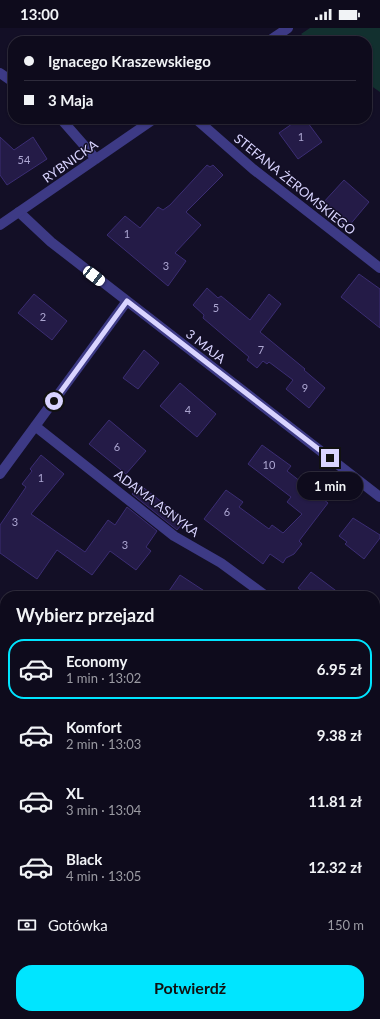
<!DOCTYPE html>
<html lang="pl">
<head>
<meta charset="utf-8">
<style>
  :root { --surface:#0e0b1c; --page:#171425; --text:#f1f3f6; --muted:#9b9ba3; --line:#2e2b3b; --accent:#00e5ff }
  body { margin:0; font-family:Lato,sans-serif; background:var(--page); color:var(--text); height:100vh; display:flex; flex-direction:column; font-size:15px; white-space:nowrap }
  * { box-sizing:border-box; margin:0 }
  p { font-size:13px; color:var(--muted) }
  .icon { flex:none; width:22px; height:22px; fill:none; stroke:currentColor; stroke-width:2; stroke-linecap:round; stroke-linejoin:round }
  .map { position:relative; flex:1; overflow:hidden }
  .side { position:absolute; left:0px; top:563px; width:380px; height:428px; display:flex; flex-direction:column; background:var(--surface); border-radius:16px 16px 0 0; box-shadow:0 1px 3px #0004,0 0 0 1px var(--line) }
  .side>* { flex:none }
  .banner { position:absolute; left:8px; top:8px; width:364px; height:88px; border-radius:16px; box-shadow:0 1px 3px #0004,0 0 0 1px var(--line); display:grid; align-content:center; height:88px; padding:0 16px; background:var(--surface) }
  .end { position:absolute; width:18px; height:18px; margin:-9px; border:5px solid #d9d4ff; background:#111; box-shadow:0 0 0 2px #111 }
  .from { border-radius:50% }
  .bubble { position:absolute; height:28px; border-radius:14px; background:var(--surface); box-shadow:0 1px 3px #0004,0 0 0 1px var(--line); font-size:13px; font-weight:700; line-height:28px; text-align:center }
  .car { position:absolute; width:12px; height:24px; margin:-12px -6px; border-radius:5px; box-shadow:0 0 3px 1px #0007; background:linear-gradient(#fff 24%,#345 0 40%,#fff 0 76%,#345 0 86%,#fff 0) }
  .banner b { display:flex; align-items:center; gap:14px; height:38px; font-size:15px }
  .banner b+b { border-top:1px solid var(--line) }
  .banner i { width:10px; height:10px; background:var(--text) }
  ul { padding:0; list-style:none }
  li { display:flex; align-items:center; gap:12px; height:60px; margin:0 8px 6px; padding:0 8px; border:2px solid transparent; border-radius:16px }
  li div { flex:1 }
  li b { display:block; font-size:15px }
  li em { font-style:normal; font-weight:700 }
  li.selected { border-color:var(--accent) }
  li>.icon { width:36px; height:36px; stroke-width:1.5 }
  h2 { padding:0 16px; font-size:18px; line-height:48px }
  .pay { display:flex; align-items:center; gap:10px; height:44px; padding:0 16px; font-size:15px }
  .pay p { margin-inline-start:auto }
  .action { display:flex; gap:8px; margin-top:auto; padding:8px 16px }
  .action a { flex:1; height:46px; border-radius:16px; background:var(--accent); color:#111; font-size:16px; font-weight:700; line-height:46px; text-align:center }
  .status { display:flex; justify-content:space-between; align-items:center; height:28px; padding:0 20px; background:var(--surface); direction:ltr }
  .status svg { height:11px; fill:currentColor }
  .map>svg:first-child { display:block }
  .green { fill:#12302f }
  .building { fill:#241b47; stroke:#3b2d73 }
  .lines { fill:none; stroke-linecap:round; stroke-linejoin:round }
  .minor { stroke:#3d3a85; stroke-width:10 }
  .tertiary { stroke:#3d3a85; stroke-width:10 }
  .route { stroke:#d9d4ff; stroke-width:5 }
  .labels { text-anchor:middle; stroke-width:3; stroke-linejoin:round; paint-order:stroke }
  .number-label { font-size:11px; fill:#aca6d1 }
  .street-label { font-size:13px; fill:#d9d4ff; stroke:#130f26 }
</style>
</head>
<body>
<div class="status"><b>13:00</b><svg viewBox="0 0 49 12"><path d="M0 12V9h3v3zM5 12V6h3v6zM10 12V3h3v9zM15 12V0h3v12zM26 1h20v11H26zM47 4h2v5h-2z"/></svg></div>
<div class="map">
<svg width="380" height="991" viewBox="0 0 380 991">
  <rect width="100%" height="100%" fill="#130f26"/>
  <path class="green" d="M310 0H380V64L367 55V13H310L301 6Z"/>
  <path class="building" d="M299 91H305L322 114 298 131 279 105Z
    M0 109 14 122 33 109 47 131 7 157 0 147Z
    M207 137 210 139 213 137 223 147 186 184 201 197 175 225 186 233 168 258 107 207 125 188 140 200 158 179 163 182 170 177Z
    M344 152 369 174 348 199 322 176Z
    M359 246 380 261V300L341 269Z
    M207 260 218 270 221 268 250 292 269 266 281 276 260 304 305 341 304 342 325 360 309 380 286 361 293 352 269 334 267 336 263 333 257 340 247 332 249 329 203 290 204 287 193 277Z
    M34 266 67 293 52 312 18 285Z
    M144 322 159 335 138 361 123 350Z
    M180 355 216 386 197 409 160 378Z
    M109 392 146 423 126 446 89 416Z
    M262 417 291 438 287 443 328 475 299 513 302 516 294 526 286 530 283 535 270 526 263 536 204 491 226 462 243 474 239 479 269 501 272 497 283 505 302 486 287 474 291 469 248 436Z
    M41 427 64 446 31 486 85 524 108 492 115 497 127 479 157 503 146 519 151 523 136 542 110 523 92 547 57 522 37 551 0 525V497L26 459 22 456 32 443 30 441Z
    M140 457 185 492 177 502 132 466Z
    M353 490 380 507V510L364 531 345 516 347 514 339 508Z
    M311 544 343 568H308L298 560Z
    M180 547 212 568H177L169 563Z"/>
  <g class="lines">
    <path class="minor" d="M196 91 253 141 380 240
      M19 184 51 214 380 469
      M35 398 174 508 221 535 266 568
      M0 446 127 273
      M0 665 5 669
      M375 666 380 659
      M0 817 5 821
      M375 937 380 941
      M248 986 255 991
      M61 991 66 986"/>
    <path class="tertiary" d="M269 13 288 0
      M0 45 13 54
      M61 91 96 131
      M0 197 154 91"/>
  </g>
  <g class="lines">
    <path class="route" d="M54 373 127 273 330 430"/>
  </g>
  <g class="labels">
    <g class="number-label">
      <text x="301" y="113">1</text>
      <text x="24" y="136">54</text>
      <text x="127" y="210">1</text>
      <text x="166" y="242">3</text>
      <text x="216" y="284">5</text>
      <text x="43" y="293">2</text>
      <text x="261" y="326">7</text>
      <text x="305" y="364">9</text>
      <text x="188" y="386">4</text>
      <text x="117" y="423">6</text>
      <text x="269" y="441">10</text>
      <text x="41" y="454">1</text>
      <text x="227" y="488">6</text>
      <text x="15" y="498">3</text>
      <text x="125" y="521">3</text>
    </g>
    <g class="street-label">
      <text transform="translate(70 133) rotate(-35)" y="5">RYBNICKA</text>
      <text transform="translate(295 156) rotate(39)" y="5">STEFANA ŻEROMSKIEGO</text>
      <text transform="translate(206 318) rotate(38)" y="5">3 MAJA</text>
      <text transform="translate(157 475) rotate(37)" y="5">ADAMA ASNYKA</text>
    </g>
  </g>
</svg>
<i class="end from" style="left:54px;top:373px"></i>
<i class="end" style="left:330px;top:430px"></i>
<div class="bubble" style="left:297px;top:444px;width:66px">1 min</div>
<i class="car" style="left:94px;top:248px;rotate:128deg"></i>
<div class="banner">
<b><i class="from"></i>Ignacego Kraszewskiego</b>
<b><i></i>3 Maja</b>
</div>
<section class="side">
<h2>Wybierz przejazd</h2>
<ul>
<li class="selected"><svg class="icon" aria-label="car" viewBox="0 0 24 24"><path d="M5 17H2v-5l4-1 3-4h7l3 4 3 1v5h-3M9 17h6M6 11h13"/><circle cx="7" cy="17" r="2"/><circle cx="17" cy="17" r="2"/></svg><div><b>Economy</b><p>1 min · 13:02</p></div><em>6.95 zł</em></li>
<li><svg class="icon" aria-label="car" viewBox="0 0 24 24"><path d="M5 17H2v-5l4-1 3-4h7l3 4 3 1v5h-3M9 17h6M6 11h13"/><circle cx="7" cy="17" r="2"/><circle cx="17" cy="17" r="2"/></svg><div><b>Komfort</b><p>2 min · 13:03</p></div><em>9.38 zł</em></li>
<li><svg class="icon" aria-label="car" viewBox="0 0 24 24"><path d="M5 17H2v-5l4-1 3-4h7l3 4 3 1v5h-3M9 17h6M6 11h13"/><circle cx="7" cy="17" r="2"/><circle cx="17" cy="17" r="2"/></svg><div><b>XL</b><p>3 min · 13:04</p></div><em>11.81 zł</em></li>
<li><svg class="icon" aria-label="car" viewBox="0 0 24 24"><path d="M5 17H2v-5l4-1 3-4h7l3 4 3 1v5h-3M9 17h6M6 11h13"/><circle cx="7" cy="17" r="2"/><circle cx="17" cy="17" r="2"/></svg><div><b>Black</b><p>4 min · 13:05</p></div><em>12.32 zł</em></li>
</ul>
<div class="pay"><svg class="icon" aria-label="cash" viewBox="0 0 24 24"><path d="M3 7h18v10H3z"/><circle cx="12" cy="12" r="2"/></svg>Gotówka<p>150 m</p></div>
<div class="action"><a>Potwierdź</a></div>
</section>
</div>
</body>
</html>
